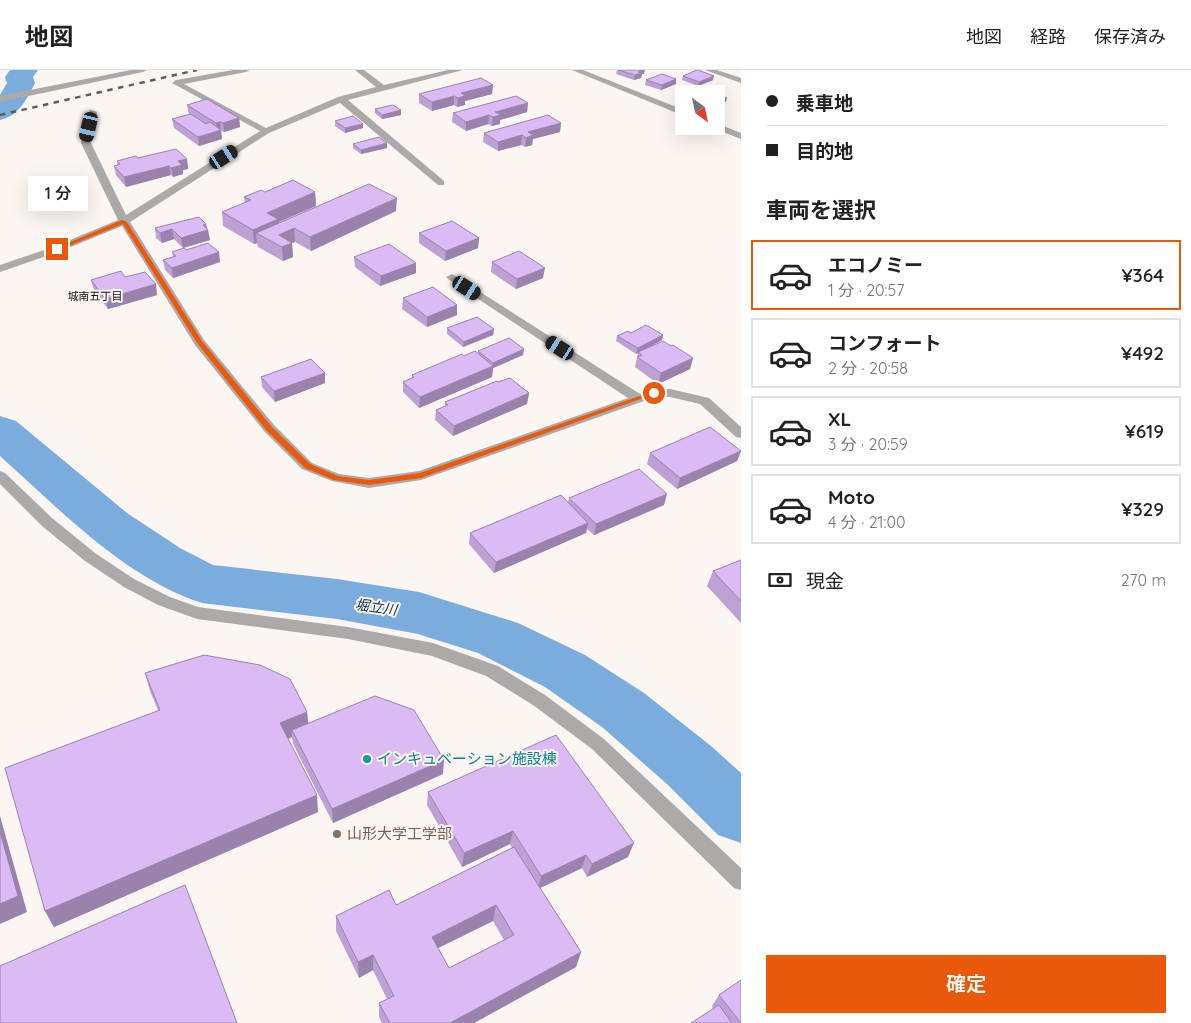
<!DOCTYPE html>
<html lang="ja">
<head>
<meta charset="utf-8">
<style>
  :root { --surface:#fff; --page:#f2f2f2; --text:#202124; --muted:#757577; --line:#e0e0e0; --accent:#ea580c }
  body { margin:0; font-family:Quicksand,"Noto Sans JP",sans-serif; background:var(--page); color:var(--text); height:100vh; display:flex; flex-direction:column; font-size:19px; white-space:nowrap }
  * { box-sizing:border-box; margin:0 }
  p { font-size:16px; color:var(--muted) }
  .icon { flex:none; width:28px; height:28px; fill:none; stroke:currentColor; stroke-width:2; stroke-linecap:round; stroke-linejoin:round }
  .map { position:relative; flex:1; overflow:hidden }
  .drawer { display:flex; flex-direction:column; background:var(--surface); width:450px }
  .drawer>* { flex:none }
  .guide { display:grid; align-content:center; height:110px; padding:0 25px; background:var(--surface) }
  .needle { width:32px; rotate:147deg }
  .tools { position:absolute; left:675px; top:15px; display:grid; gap:10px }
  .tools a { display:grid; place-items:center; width:50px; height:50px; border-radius:0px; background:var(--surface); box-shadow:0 5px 20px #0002; font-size:25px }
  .end { position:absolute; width:22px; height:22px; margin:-11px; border:6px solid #ea580c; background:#fff; box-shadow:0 0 0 2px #fff }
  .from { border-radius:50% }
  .bubble { position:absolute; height:35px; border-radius:0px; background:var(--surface); box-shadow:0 5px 20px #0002; font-size:16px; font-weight:600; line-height:35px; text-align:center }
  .car { position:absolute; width:15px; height:30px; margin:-15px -8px; border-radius:6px; box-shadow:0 0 4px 1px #0007; background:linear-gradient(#222 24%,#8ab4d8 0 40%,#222 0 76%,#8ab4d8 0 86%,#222 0) }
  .guide b { display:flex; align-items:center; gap:18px; height:48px; font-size:19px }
  .guide b+b { border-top:1px solid var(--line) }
  .guide i { width:12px; height:12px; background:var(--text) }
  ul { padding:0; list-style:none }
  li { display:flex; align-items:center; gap:15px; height:70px; margin:0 10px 8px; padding:0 15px; border:2px solid var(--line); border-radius:0px }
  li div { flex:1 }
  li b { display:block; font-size:19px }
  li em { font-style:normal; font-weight:600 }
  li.on { border-color:var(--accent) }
  li>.icon { width:45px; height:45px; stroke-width:1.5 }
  h2 { padding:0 25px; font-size:22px; line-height:60px }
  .pay { display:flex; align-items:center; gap:12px; height:55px; padding:0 25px; font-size:19px }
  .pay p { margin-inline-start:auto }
  .button { display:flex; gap:10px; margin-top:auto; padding:10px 25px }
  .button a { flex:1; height:58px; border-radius:0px; background:var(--accent); color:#fff; font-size:20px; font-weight:600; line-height:58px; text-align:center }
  header { display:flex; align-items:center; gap:30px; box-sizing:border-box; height:70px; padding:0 25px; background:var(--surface); border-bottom:1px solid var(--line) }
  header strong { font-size:24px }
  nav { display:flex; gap:28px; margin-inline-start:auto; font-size:18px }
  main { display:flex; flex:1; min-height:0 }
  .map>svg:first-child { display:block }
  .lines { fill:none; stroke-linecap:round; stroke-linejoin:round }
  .river { fill:#7bacde; fill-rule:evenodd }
  .street { fill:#aca9a9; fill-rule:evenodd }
  .rail { stroke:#605c5a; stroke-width:2.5; stroke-dasharray:5.5 5.5; stroke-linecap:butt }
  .wall { fill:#bda0d4; fill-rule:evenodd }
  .shaded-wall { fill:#9a82ac }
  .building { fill:#dcbaf6; stroke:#9a82ac; fill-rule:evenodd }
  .route { fill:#ea580c }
  .culture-dot { fill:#0f9aa8; stroke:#fcf6f2; stroke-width:2 }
  .education-dot { fill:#8d6e63; stroke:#fcf6f2; stroke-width:2 }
  .labels { text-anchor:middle; stroke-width:4; stroke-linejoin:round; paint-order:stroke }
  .far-neighbourhood-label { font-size:11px; fill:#110f0e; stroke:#fcf6f2 }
  .water-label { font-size:14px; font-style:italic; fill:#082d4e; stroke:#fcf6f2 }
  .near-culture-label { font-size:15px; fill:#0d838f; stroke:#fcf6f2; text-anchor:start }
  .near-education-label { font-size:15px; fill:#785e54; stroke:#fcf6f2; text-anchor:start }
</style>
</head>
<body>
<header>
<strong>地図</strong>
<nav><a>地図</a><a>経路</a><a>保存済み</a></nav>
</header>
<main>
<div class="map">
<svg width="741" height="953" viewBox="0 0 741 953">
  <rect width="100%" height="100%" fill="#fcf6f2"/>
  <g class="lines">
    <path class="river" d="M10 0H38L33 7 35 13C26 30 20 45 0 50V25L7 13 5 7Z
      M0 346 16 351 127 443 180 478 213 495 337 509 419 522 518 553 585 585 644 623 711 676 741 703V773L718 765 667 714 602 657 545 617 478 583 418 564 337 549 202 533C126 509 58 438 0 386Z"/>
    <path class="street" d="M131 0H147L143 2 0 32V26Z
      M233 0H250L246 2 184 14 266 58 338 27 376 17 355 0H364L384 15 448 0H463L348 30 444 111V115H438L340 33 269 63 130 152 204 270 274 355 312 393 339 404 369 408 419 401 628 328 448 209 446 207 452 204 640 324 654 319H670L709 328 741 357V368L736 367 700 334 670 327H655L421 410 369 418 332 411 302 399 264 361 195 275 122 156 61 181 0 202V195L53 177 118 150 81 73 90 40 97 42 91 73 126 145 260 61 172 13 176 10Z
      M572 0H583L684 40V46Z
      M705 0H717L741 8V13Z
      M716 53 741 63V69L713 58 712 56H716Z
      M0 401 5 403 52 448 95 483 134 509 170 527 198 537 348 557 433 573 498 596 545 625 604 669 741 798V820L734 818 592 679 533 635 486 606 432 586 348 569 197 549 158 535 124 517 85 491 42 456 0 414Z"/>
    <path class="rail" d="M0 45 197 0"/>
  </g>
  <path class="wall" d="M617 0 644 4H642L641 8 634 10 616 4Z
    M683 6 713 10 698 16 682 10Z
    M676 9V14L661 20 645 15 646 10Z
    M493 15 492 24 465 31V35L457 37 454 35 432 41 419 33V24Z
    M528 33 527 42 500 50V54L492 56 488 54 466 61 452 52 453 43Z
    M187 35 239 48 240 57 224 62 221 61 222 69 199 76 174 58 172 49 189 44Z
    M375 39 401 45 382 49 375 43Z
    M335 51 363 58 345 63 335 56Z
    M561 53 560 62 533 69 532 75 525 77 521 75 498 81 483 72 484 63Z
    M353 74 387 78 361 84 353 78Z
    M138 88 187 89 188 99 183 100V104L173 107 171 105 126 117 116 105 114 96 118 95 117 91Z
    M265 122H315L316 136 279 152V153L396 141 311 181 295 172 292 173 293 187 283 191 258 177 257 173 254 174 223 156 222 142 245 133 244 127Z
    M206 154 210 170 183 178 174 169 162 173 156 168 155 158Z
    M419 163 479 168 478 178 445 191 419 173Z
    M186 180 220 192 173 208 165 200 163 190 173 187 172 182Z
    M354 187 416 193V203L380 216 355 197Z
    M492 192 543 208 516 219 491 202Z
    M125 207 157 225 108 239 94 220 91 210Z
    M403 228 457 235V245L427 257 402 239Z
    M447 258 494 259 493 265 463 277 447 264Z
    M631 263 663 265 662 270 644 280 671 276 693 288 690 299 658 314 635 297 638 283 636 284 616 271 617 266Z
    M478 281 523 285 493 298 492 307 419 338 403 322V312L412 308V305L464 286 478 284Z
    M325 303V313L275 332 262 317 261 307Z
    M498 312 529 323 527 334 453 366 435 350 436 340 445 336V332Z
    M741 381 737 391 677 419 647 394 650 383Z
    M569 428 664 435 594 465 587 459 586 463 494 503 469 474 470 463 568 432Z
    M741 490V553L707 516 713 501Z
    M145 603 307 642 308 653 443 704 333 753 293 674 292 667 288 669 318 742 54 857 45 841 158 640 150 621Z
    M428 722 628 787 587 807 582 798 540 818 581 882 576 897 474 953H382L379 947V933L387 929 373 900 359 908 336 861V846L396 835 512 778 510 774 462 797 427 735ZM493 851 504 870 449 898 438 878Z
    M719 925 741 953H691L713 939 712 936Z"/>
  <path class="shaded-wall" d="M642 0H645L644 4H642L641 8 634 10 635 5 638 2Z
    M714 6 713 10 698 16 699 12Z
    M676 9V14L661 20 662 15Z
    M493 15 492 24 465 31V35L457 37 458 28 461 23Z
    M454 26V35L432 41V32Z
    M727 28 726 32 716 36V32Z
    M528 33 527 42 500 50V54L492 56 493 47 495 42Z
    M401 40V45L382 49V45Z
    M489 45 488 54 466 61V52Z
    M239 48 240 57 224 62 223 53Z
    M220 52 222 69 199 76 198 67 217 61 216 53Z
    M561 53 560 62 533 69 532 75 525 77 526 68 528 62Z
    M363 54V58L345 63V58Z
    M522 65 521 75 498 81V72Z
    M387 73V78L361 84V80Z
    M187 89 188 99 183 100V104L173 107 171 98 178 91Z
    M169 96 171 105 126 117 124 107Z
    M315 122 316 136 279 152V163H256L257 173 254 174 253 160 267 143Z
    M397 128 396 141 311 181 310 167Z
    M206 154 207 160H208L210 170 183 178 181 168 203 155Z
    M294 158 295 172 292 173 293 187 283 191 282 177 279 165Z
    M172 159 174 169 162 173 160 163Z
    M479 168 478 178 445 191 446 181Z
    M219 182 220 192 173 208 172 198Z
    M416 193V203L380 216 381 206Z
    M545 198 543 208 516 219 517 209Z
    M156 214 157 225 108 239 105 229Z
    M457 235V245L427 257V247Z
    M494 259 493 265 463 277 464 272Z
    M663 265 662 270 636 284 638 278Z
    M524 279 523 285 493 298 492 307 419 338 420 327 492 297 493 293Z
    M693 288 690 299 658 314 661 303Z
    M325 303V313L275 332 274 321Z
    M529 323 527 334 453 366 454 356Z
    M741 381 737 391 677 419 680 408Z
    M667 424 664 435 594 465 596 454Z
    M588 453 586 463 494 503 496 492Z
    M307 642 309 660H292V667L282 671 280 653Z
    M444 690 443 704 333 753 332 739Z
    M317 725 318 742 54 857 45 841Z
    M0 746 27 842 0 854Z
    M513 761 510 774 462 797 464 783Z
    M634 773 628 787 587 807 592 794Z
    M586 785 582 798 538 819 541 806Z
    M496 835 493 851 430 882 432 867Z
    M581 882 576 897 474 953H450Z
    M373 885V900L359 908 358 892Z"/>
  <path class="building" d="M618 0H642L638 2 642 3 635 5Z
    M697 0H698L714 6 699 12 683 6Z
    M662 4 676 9 662 15 646 10Z
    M481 8 493 15 461 23 465 26 458 28 454 26 432 32 419 24Z
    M714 22 727 28 716 32V24H710Z
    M516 26 528 33 495 42 501 45 493 47 489 45 466 52 453 43Z
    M207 29 239 48 223 53 220 52 216 53 187 35Z
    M393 35 401 40 382 45 375 39Z
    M191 44 206 54 210 52 221 60 198 67 172 49Z
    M548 45 561 53 528 62 533 65 526 68 522 65 498 72 484 63Z
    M353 46 363 54 345 58 335 51Z
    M379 67 387 73 361 80 353 74Z
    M176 79 187 89 178 91 182 95 171 98 169 96 124 107 114 96 120 94 117 91 136 86 138 88Z
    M293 110 315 122 267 143 278 149 253 160 222 142 251 130 244 127 261 120 265 122Z
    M369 114 397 128 310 167 294 158 279 165 292 173 282 177 256 163Z
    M199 147 206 154 203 155 208 160 181 168 172 159 160 163 155 158Z
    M452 151 479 168 446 181 419 163Z
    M208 173 219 182 172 198 163 190 176 186 172 182 184 178 186 180Z
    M389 174 416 193 381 206 354 187Z
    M519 181 545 198 517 209 492 192Z
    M121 201 125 207 145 202 156 214 105 229 91 210Z
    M433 217 457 235 427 247 403 228Z
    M477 247 494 259 464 272 447 258Z
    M646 255 663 265 638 278 617 266 628 261 631 263Z
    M509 268 524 279 493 293 478 281Z
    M663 271 671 276 673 275 693 288 661 303 637 287 642 285 638 282Z
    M475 281 493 296 420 327 403 312 414 307 412 305 462 284 464 286Z
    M311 289 325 303 274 321 261 307Z
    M510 308 529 323 454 356 436 340 448 335 445 332 497 311 498 312Z
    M710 357 741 381 680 408 650 383Z
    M639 399 667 424 596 454 569 428Z
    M561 425 588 453 496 492 470 463Z
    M741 490V531L713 501Z
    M204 585 260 595 290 609 307 642 280 653 317 725 45 841 5 698 160 640 145 603Z
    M375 626 414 640 444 690 332 739 292 660Z
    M556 665 634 773 592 794 586 785 541 806 513 761 464 783 428 722Z
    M0 762 18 826 0 834Z
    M514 777 581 882 450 953H390L379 933 394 926 373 885 358 892 336 846 389 820 396 835ZM496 835 514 865 449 898 432 867Z
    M185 815 237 953H0V896Z
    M741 910V953L719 925Z
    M719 935 732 953H691Z"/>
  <path class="route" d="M122 150 127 152 202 271 272 357 310 394 338 406 369 410 420 403 651 322 657 323 421 408 369 415 334 410 305 398 266 360 197 273 123 154 59 180 54 179Z"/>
  <circle class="culture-dot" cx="367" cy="689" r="5"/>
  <circle class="education-dot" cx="337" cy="764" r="5"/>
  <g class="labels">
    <g class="far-neighbourhood-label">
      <text x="95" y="230">城南五丁目</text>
    </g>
    <g class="water-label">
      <text transform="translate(376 537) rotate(8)" y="5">堀立川</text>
    </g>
    <g class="near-culture-label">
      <text x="377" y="694">インキュベーション施設棟</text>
    </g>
    <g class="near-education-label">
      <text x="347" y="769">山形大学工学部</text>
    </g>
  </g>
</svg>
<div class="tools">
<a><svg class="needle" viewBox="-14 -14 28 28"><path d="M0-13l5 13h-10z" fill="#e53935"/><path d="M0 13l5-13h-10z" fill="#757577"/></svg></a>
</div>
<i class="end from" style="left:654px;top:323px"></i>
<i class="end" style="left:57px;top:179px"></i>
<div class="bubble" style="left:28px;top:106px;width:60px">1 分</div>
<i class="car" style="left:89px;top:57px;rotate:193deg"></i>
<i class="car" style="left:224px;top:87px;rotate:58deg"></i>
<i class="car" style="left:467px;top:218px;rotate:123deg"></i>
<i class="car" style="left:560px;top:278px;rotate:303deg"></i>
</div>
<section class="drawer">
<div class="guide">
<b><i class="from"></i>乗車地</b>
<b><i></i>目的地</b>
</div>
<h2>車両を選択</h2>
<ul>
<li class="on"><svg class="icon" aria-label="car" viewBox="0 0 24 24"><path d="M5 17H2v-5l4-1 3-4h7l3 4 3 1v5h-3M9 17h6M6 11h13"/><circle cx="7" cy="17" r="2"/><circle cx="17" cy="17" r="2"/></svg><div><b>エコノミー</b><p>1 分 · 20:57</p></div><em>¥364</em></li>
<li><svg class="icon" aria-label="car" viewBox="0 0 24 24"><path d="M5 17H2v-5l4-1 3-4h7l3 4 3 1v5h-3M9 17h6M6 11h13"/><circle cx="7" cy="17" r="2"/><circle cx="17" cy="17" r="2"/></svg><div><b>コンフォート</b><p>2 分 · 20:58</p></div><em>¥492</em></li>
<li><svg class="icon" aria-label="car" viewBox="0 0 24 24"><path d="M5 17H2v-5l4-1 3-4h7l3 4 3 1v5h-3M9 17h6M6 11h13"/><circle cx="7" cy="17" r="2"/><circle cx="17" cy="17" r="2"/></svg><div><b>XL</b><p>3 分 · 20:59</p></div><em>¥619</em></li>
<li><svg class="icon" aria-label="car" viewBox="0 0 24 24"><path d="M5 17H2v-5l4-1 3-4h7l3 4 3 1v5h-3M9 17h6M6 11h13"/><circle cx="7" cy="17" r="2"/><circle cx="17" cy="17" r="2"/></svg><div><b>Moto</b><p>4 分 · 21:00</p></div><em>¥329</em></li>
</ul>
<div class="pay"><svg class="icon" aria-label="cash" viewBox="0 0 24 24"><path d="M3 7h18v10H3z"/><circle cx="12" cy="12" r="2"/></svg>現金<p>270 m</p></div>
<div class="button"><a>確定</a></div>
</section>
</main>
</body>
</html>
